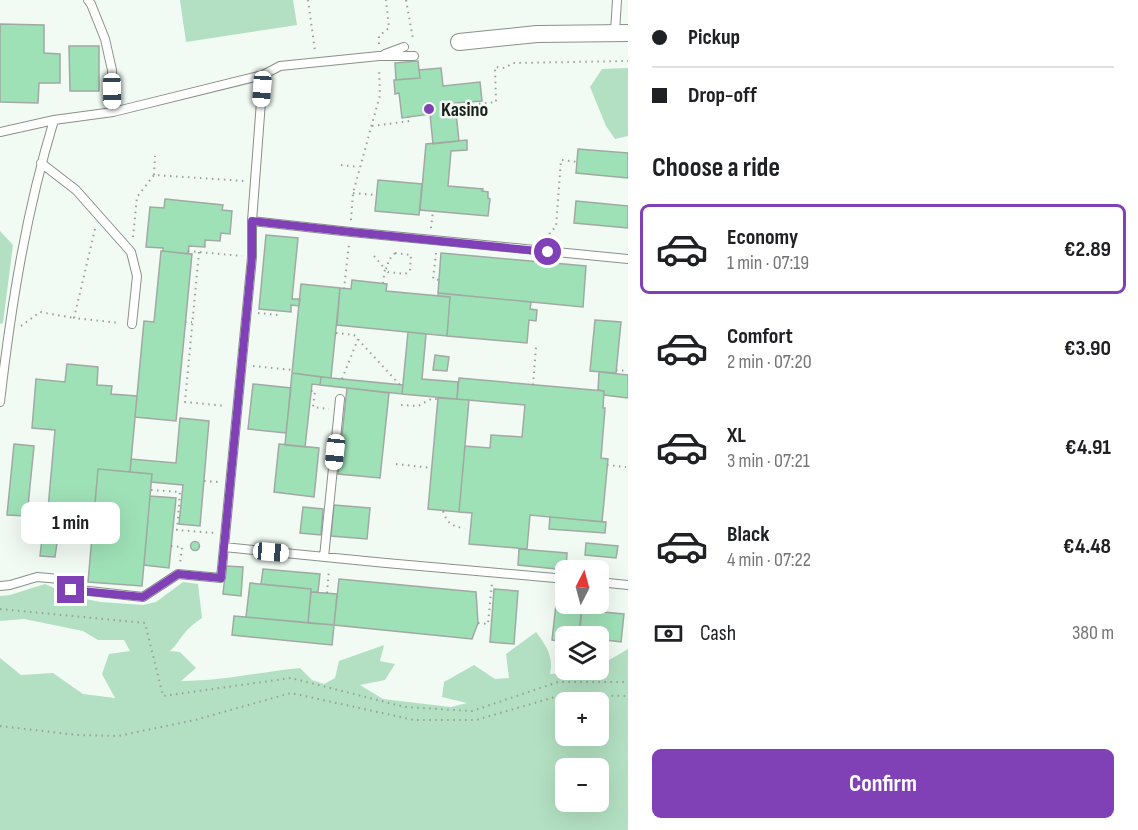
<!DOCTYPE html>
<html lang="en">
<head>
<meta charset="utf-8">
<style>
  :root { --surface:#fff; --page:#f2f2f2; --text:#202124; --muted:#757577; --line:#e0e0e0; --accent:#8041b6 }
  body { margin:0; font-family:"Sofia Sans Condensed",sans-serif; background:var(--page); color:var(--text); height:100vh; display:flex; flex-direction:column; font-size:22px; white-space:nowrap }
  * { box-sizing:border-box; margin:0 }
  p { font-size:20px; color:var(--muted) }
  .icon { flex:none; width:33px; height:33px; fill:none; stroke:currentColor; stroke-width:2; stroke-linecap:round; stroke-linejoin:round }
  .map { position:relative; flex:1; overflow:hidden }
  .panel { display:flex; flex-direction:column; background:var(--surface); width:510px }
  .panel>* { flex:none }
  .guide { display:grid; align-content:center; height:132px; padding:0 24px; background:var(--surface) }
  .needle { width:39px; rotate:6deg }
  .fabs { position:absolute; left:555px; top:560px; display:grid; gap:12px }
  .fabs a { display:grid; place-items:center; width:54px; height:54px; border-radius:9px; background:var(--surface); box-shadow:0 6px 24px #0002; font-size:30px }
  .end { position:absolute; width:27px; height:27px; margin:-14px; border:8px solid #8041b6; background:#fff; box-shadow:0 0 0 3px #fff }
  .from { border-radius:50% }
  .bubble { position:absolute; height:42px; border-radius:9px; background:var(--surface); box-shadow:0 6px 24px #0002; font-size:20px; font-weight:700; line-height:42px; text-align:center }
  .car { position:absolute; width:18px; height:36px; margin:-18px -9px; border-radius:8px; box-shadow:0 0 4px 2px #0007; background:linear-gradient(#fff 24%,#345 0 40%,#fff 0 76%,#345 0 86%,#fff 0) }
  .guide b { display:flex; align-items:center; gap:21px; height:57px; font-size:22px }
  .guide b+b { border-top:2px solid var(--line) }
  .guide i { width:15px; height:15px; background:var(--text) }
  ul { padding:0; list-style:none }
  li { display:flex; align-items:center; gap:18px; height:90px; margin:0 12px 9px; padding:0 12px; border:3px solid transparent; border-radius:9px }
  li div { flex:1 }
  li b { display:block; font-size:22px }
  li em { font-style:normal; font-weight:700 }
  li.active { border-color:var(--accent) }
  li>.icon { width:54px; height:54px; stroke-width:1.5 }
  h2 { padding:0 24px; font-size:27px; line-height:72px }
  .pay { display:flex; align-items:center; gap:15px; height:66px; padding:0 24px; font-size:22px }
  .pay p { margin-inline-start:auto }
  .cta { display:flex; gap:12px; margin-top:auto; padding:12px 24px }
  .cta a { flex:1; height:69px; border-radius:9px; background:var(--accent); color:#fff; font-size:24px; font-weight:700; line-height:69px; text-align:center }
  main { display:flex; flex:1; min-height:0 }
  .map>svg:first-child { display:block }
  .green { fill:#b3e0c2; fill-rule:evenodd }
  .building { fill:#9fe1b7; stroke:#a0a9a3; stroke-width:1.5 }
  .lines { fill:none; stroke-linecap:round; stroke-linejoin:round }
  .service-casing { stroke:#88918a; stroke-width:10 }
  .minor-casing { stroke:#88918a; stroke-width:18 }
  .path { stroke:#98a09b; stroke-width:2; stroke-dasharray:1.5 4.5; stroke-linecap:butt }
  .service { stroke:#fff; stroke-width:8 }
  .minor { stroke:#fff; stroke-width:16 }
  .route { stroke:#8041b6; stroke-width:8 }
  .poi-dot { fill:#8041b6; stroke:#f1fbf4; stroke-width:2 }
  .labels { text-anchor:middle; stroke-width:5; stroke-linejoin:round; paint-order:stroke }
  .poi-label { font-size:20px; font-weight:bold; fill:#1b1f1c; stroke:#f1fbf4; text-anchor:start }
</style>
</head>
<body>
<main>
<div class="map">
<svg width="628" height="830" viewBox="0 0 628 830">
  <rect width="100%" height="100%" fill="#f1fbf4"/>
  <path class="green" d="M180 0H293L297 25 186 42Z
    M628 68V136L615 139 606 126 590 87 602 69Z
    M0 231 13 245 3 323 0 324Z
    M183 582 198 584 202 618C195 623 188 628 183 635 178 641 176 646 170 651L180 652 196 668 181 681C221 681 260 672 300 668L312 680 324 684 335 678 339 661 384 645 380 661 395 664 385 680 360 685 383 699 451 707 467 703 442 697 444 682 474 665 495 679 509 678 506 654 536 632C546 645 554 657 550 674L598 669 599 666 628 649V830H0V658L21 675 53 673 83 694 115 698 102 674 109 654 130 651 124 640H98L83 631 24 619 0 621V596L10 595 45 584 74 597 101 602 143 605 156 602ZM566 702H598V735H566ZM566 768H598V801H566Z"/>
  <path class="building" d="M0 24 44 25V53L60 54V83H39L38 103 0 102Z
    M69 46H99V91H70Z
    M418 61 420 78 396 80 395 63Z
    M441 68 443 86 480 82 482 101 455 103 459 141 433 144 430 114 402 118 399 93 395 94 394 80 420 78 419 70Z
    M467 140V150L451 151 448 186 483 189 482 191 488 192V198L490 199 488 216 420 210 426 144Z
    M578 149 628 153V178L576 173Z
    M378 180 422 184 419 215 375 211Z
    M165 199 223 205 222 210 232 211 230 234 221 233 220 241 205 240V247L189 246 188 254 163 251V248L146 247 150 207 164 208Z
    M576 201 628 206V228L574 223Z
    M266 235 298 238 292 299H300L299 306 291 305V312L259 309Z
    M161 251 192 254 176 421 135 417 144 321 154 322Z
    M441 253 586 266 583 307 438 293Z
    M352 280 387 284 386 291 450 297 447 336 337 325 340 288 351 289Z
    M301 284 340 288 331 378 292 373Z
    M438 293 531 302 530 309 537 310 536 321 529 320 527 343 447 336 450 297 438 296Z
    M595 320 621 322 616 373 590 371Z
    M408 332 426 334 422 379 458 382 457 399 402 394Z
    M435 355 449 357 447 371 433 370Z
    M67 364 98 367 97 385 112 386 111 394 137 396 130 472 98 469 92 538 58 535 60 522 47 520 55 430 32 428 36 379 65 382Z
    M599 372 628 375V398L604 395V391L598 390Z
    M292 373 321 377 320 385 312 384 305 447 285 445Z
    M321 377 403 385 402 394 320 385Z
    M459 378 604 391 603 408H605L601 458 608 459 602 522 530 515 527 549 469 544 472 513 459 512 465 446 490 448 491 435 522 437 525 405 457 399Z
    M253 384 291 388 286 433 248 429Z
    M347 388 389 393 380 478 338 474Z
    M438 398 469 400 459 512 428 509Z
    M180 418 209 421 200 526 179 524 183 485 151 482 152 474 130 472 131 459 176 463Z
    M14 444 34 446 27 516 7 515Z
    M279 444 319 448 314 497 274 492Z
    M98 469 152 474 142 586 88 582Z
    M150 496 176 498 169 568 144 565Z
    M334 505 370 508 367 539 331 536Z
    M303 507 323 509 321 535 300 533Z
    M550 517 606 522 605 533 549 529Z
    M44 520 60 522 55 557 40 556Z
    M190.5 546a4.5 4.5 0 1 1 9 0a4.5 4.5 0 1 1-9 0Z
    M586 543 618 546 616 558 585 555Z
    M519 549 567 553 566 570 518 565Z
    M226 566 243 567 241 596 223 594Z
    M263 569 320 574 318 592H311V589L261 584Z
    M339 579 476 592 478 623 472 639 334 625Z
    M250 583 311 589 308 623 246 617Z
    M494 589 518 591 514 644 490 642Z
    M311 592 337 594 334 625 308 623Z
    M557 595 566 596V603H582L579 636H566V642L552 640Z
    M582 610 624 614 621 642 598 639V636H579Z
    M234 616 334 625 332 645 232 635Z"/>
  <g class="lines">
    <g class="service-casing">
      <path id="service" d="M88 0 91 4 105 39 112 70 113 112
        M615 32 617 0
        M385 54 404 47
        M0 132 54 120 113 112 263 75 280 66 379 56H414
        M41 163 76 190 131 252 137 276 132 324
        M252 221 351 232 628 259
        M0 402C11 306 26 212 54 120
        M224 547 386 563 566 579
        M324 557 340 399
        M598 582 628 585
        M0 586 10 585 37 577 60 579 71 589 143 597 178 574 221 578 252 257V221L263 75"/>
    </g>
    <g class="minor-casing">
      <path id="minor" d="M459 42 537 34 628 33"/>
    </g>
    <path class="path" d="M308 0 315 51
      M406 0 413 39
      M379 44V36L389 28 386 0
      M467 105 496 102 495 67 505 68 513 63 628 61
      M372 126 410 121 409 117
      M341 165 359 167
      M154 175 155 156
      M353 193 376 195
      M351 220 353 193 380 95 379 68
      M431 228 433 211
      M95 229 74 318 120 323
      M133 237 137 197 154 175 245 181
      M549 240 550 232 556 227 561 160 577 162
      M188 251 242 256
      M199 252 185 402 226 406
      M395 253 411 255 410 271 405 274 388 272 385 269 388 267V261Z
      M436 253 433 279 439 280
      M374 256 385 269 383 283
      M344 289 349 244
      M258 313 278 315V311
      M185 322H192
      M21 326 40 312 74 318
      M336 333 354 335 400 385
      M253 366 293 370
      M616 370 628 371
      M342 379 358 339
      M533 385 536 347
      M311 391H315L313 407 329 409
      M401 405 418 406 431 399H438
      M396 464 432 468
      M607 465 626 467
      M204 481 219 482
      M151 490 180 492 177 530 215 533
      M443 511C447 523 452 527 465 528
      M171 546 182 547 180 564
      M327 593 329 569
      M0 609 145 623 163 696 291 678 405 707 472 711 558 682H628
      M478 623 488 624 492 583
      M0 726 77 735 118 736 195 720 291 693 414 720H476L562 695 628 696"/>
    <use href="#service" class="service"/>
    <use href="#minor" class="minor"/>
  </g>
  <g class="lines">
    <path class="route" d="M71 590 143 597 178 574 221 578 252 257V221L351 232 548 252"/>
  </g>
  <circle class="poi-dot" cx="429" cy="109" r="6"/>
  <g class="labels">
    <g class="poi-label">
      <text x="441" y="116">Kasino</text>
    </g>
  </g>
</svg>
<div class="fabs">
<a><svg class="needle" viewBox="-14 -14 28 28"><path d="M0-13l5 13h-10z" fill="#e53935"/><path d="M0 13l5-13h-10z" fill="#757577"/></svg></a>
<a><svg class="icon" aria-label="layers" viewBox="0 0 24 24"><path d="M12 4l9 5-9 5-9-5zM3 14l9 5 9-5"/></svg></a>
<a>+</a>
<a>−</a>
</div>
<i class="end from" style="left:548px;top:252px"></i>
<i class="end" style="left:71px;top:590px"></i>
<div class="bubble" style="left:21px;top:502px;width:99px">1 min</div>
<i class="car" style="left:262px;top:89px;rotate:184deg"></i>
<i class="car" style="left:112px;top:91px;rotate:179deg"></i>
<i class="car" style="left:335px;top:452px;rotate:186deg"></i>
<i class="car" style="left:271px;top:552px;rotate:95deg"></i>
</div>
<section class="panel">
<div class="guide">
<b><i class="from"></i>Pickup</b>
<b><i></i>Drop-off</b>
</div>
<h2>Choose a ride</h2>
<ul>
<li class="active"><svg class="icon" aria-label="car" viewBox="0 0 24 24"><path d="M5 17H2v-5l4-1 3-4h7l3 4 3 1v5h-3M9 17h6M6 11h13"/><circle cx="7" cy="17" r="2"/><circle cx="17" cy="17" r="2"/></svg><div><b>Economy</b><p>1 min · 07:19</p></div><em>€2.89</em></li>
<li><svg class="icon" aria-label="car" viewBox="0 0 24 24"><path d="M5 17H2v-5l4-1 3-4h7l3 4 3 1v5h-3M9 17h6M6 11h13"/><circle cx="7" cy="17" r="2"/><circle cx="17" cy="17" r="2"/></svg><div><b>Comfort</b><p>2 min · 07:20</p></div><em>€3.90</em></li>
<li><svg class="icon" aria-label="car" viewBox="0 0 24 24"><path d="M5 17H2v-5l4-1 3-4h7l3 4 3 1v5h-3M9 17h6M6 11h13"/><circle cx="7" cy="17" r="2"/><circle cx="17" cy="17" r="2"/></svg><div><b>XL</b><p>3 min · 07:21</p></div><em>€4.91</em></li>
<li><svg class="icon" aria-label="car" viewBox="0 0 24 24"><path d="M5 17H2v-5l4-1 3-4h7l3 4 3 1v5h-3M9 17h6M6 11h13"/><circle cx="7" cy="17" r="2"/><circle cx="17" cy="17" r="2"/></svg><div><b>Black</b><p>4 min · 07:22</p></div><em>€4.48</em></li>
</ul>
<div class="pay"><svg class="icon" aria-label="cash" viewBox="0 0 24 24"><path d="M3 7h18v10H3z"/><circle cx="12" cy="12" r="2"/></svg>Cash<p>380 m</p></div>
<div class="cta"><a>Confirm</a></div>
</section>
</main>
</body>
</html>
